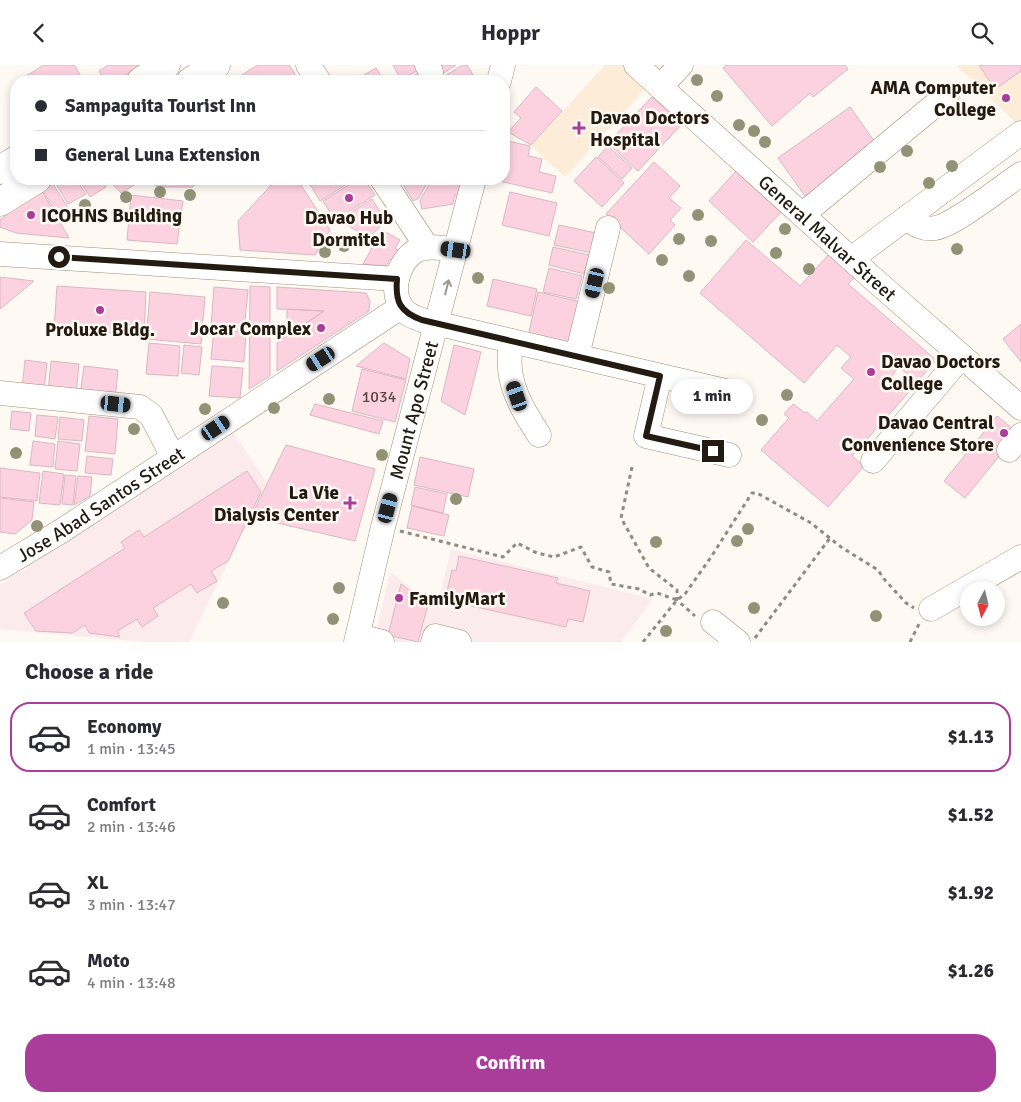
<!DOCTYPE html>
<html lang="en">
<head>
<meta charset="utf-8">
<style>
  :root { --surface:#fff; --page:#f7f7f7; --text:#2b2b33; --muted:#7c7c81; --line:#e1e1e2; --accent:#aa3c9a }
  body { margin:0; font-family:Signika,sans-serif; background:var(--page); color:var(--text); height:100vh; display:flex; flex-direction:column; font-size:19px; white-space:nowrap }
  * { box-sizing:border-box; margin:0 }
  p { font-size:16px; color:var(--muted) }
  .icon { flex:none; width:28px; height:28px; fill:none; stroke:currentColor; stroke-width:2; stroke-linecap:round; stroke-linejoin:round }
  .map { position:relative; height:577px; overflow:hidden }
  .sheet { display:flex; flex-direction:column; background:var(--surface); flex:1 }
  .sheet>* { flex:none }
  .banner { position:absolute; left:10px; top:10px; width:500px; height:110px; border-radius:20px; box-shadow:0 2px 8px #0003; display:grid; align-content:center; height:110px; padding:0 25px; background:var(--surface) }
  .needle { width:32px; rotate:187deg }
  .fabs { position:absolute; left:960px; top:516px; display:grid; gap:10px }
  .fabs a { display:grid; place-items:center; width:45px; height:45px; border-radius:50%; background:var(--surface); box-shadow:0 2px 8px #0003; font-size:25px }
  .end { position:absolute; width:22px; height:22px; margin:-11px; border:6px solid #231b11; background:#fff; box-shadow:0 0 0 2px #fff }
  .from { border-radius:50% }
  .bubble { position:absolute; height:35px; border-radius:18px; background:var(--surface); box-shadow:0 2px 8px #0003; font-size:16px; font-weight:700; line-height:35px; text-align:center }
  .car { position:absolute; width:15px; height:30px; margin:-15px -8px; border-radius:6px; box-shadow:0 0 4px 1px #0007; background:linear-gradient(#222 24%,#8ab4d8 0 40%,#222 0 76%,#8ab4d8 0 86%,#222 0) }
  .banner b { display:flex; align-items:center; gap:18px; height:48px; font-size:19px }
  .banner b+b { border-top:1px solid var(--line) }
  .banner i { width:12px; height:12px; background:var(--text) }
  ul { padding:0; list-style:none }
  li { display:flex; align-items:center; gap:15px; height:70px; margin:0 10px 8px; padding:0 15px; border:2px solid transparent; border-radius:20px }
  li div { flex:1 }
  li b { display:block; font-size:19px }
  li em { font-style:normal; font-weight:700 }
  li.current { border-color:var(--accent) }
  li>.icon { width:45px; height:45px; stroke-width:1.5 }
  h2 { padding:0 25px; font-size:22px; line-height:60px }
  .button { display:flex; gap:10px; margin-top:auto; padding:10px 25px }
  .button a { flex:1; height:58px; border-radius:20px; background:var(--accent); color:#fff; font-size:20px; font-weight:700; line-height:58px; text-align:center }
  header { display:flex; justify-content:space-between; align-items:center; height:65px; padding:0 25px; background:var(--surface); font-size:22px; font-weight:700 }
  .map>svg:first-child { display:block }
  .commercial { fill:#fcebec }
  .built { fill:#fdedd8 }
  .building { fill:#fcd2e1; stroke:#dab7c3 }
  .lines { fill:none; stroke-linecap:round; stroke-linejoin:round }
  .minor-casing { stroke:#a28e74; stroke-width:25 }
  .major-casing { stroke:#a28e74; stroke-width:29 }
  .path { stroke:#918a83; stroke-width:3; stroke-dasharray:4 4; stroke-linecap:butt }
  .minor { stroke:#fff; stroke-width:24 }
  .major { stroke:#fff; stroke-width:28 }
  .tree { fill:#929376 }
  .oneway { stroke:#9c9894 }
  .route { stroke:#231b11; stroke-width:6 }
  .poi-dot { fill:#aa3c9a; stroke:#fef9f3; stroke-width:2 }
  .labels { text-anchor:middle; stroke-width:5; stroke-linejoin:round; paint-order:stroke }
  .number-label { font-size:16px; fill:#594945 }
  .poi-label { font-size:19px; font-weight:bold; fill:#231b11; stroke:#fef9f3; text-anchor:end }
  .street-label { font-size:19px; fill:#231b11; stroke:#fef9f3 }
</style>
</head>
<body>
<header><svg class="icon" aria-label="back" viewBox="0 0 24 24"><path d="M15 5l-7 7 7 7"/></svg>Hoppr<svg class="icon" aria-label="search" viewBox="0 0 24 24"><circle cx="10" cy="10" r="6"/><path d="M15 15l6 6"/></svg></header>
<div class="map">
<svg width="1021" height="577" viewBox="0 0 1021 577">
  <rect width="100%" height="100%" fill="#fef9f3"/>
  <path class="commercial" d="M234 368 267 418 189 577H145L0 564V520Z
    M451 484 653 534 621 577H374L390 507 437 543Z"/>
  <path class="built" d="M605 0H690L646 23 565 112 531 81Z
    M957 0H1021V63L959 3Z"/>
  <path class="building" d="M44 0H74L82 13 77 16H18Z
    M108 0H142L115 16H105L99 6Z
    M258 0H289L298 14 295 16H232Z
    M393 0H420L422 3 401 15Z
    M432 0H456L439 11Z
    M463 0H467L477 16H443L441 13Z
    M726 0H845L848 4 813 32 810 28 772 61 723 3Z
    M979 0H1021V6L995 24Z
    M376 3 384 16H354Z
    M424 5 430 16H404Z
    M536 22 562 46 531 80 508 67 521 53 514 47Z
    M652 32 682 59 638 106 608 78Z
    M850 42 877 80 805 131 778 93Z
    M508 76 530 81 528 91 542 94 539 107 556 111 552 128 499 116 500 114H504V96Z
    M608 81 632 103 622 114 598 92Z
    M596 92 624 118 602 142 574 116Z
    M654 97 680 121 669 133 681 143 670 155 675 160 649 189 606 149Z
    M736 106 781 147 753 177 709 136Z
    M60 114H76L86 129 68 139 55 117Z
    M79 114H101L106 122 90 132Z
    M108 114H144L121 128Z
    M151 114H197L193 122H157Z
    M277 114H297L330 165 315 190 240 185 238 156Z
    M311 114H355L320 136 308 116Z
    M358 114H364L375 130 335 155 323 136Z
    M400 114H429L419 133 413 136Z
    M432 114H464L460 130H455L453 139 422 144 420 136Z
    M53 119 68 143 57 149 43 126Z
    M40 123 69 173 16 168 0 162V155Z
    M510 127 557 138 549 171 502 160Z
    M131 130 183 136 177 179 127 175Z
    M372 134 386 156 368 173 339 155Z
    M559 160 596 168 592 188 554 180Z
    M382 165 400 175 395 183 398 185 392 195 390 194 386 201 363 199Z
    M746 175 800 221 829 189 855 212 848 219 936 295 917 317 899 302 891 312 909 327 852 391 864 401 828 442 761 385 789 353 784 349 793 339 805 348 807 347 817 356 854 314 841 303 851 292 837 280 804 318 700 228Z
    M553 182 589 190 584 209 549 200Z
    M549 203 582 211 576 234 543 227Z
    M0 212 34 216 0 244Z
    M493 214 537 224 531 251 487 241Z
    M57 221 146 227 144 270 54 264Z
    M250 221 270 222V311L249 324Z
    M214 222 248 225 244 265 211 262Z
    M277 222 366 228 370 236 369 246 277 306V278L324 246 277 244Z
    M150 227 205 232 201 279 146 274Z
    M538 227 581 237 570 281 528 271Z
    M287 244 324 246 287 271Z
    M1021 259V297L1003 274Z
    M214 264 246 267 244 297 211 294Z
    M149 278 180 281 178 311 146 309Z
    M384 278 410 294 406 314 356 301Z
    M184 280 202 282 199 310 181 308Z
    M454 280 481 287 465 350 441 336Z
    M25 295 47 298 44 326 22 323Z
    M51 296 79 299 76 330 48 327Z
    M84 301 118 305 115 334 80 330Z
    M212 301 243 303 240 333 209 331Z
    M362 304 406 315 395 357 352 346Z
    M315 339 383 356 379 369 310 350Z
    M12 346 31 348 29 366 10 364Z
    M37 350 58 352 55 374 35 371Z
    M89 351 118 354 115 389 85 386Z
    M997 351 1018 368 965 433 944 416Z
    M60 352 84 355 82 376 58 374Z
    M33 376 55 379 53 402 30 400Z
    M58 376 80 379 77 406 55 404Z
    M286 380 375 404 355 476 251 452Z
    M87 391 113 394 111 410 85 408Z
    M420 392 474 404 468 432 414 420Z
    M0 403 40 408 37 436 0 432Z
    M43 406 64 409 60 440 39 438Z
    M247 406 261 427 228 496 211 506 217 516 197 528 191 519 153 543 158 551 142 562 137 554 117 566 120 572 89 568 85 560 72 568 36 566 24 548 125 483 121 477 139 465 144 472Z
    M65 410 76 411 73 440 62 439Z
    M78 411 92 412 90 431 74 440Z
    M415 422 447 429 443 448 411 440Z
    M0 433 34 437 32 455 15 469 0 467Z
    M412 441 449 450 444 471 407 463Z
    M459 491 558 513 556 518 590 526 583 557 568 554 566 562 445 535 452 505 456 506Z
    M401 519 428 539 418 577 388 570Z"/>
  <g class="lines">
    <g class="minor-casing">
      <g id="minor">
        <path d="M308 0 319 16"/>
        <path d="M427 0 431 7"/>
        <path id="s1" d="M636 0 870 211 1021 343"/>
        <path d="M499 16 503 0"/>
        <path d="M660 22 681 0"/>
        <path d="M382 114 427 182"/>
        <path d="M802 150 947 30"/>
        <path d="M906 153C916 160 923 165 935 163 953 161 1003 121 1021 109"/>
        <path d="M456 185C444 183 429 180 417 185 399 195 389 225 402 243 407 250 414 252 422 255L738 329"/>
        <path d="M0 189 397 214"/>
        <path d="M851 194 1021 68"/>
        <path d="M511 276C510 285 509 295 510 304 512 328 526 350 539 370"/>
        <path d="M577 291 608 163"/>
        <path d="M660 311 646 371 729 390"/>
        <path d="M0 328 140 342 151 350 173 392"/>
        <path d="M1009 385 1021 370"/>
        <path d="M873 396 961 292"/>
        <path id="s2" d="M0 503 63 465 401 242"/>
        <path d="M931 544 1021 492"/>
        <path d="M713 557 738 577"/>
        <path d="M358 571 382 577"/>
        <path id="s3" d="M356 577 383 462 474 114"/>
        <path d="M433 577 435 571 459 577"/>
      </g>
    </g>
    <g class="major-casing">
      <path id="major" d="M141 16 166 0
        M191 16 216 0
        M0 105 16 95
        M0 137 37 114"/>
    </g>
    <path class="path" d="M632 402 621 453 649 503 677 525V535L695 551
      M400 466 503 492 517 478 537 488 554 492 581 482 592 502 609 507 611 519 639 524 650 530 657 528 677 535
      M755 573 830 473
      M643 577 677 535 685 529 711 492 752 428H757L811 458 841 482 878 505 884 514 906 538 914 543
      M910 577 920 557"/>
    <use href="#minor" class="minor"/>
    <use href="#major" class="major"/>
  </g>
  <g class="tree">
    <circle cx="697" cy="15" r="6"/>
    <circle cx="717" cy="31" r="6"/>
    <circle cx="611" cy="54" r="6"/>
    <circle cx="739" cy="60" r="6"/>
    <circle cx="754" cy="66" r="6"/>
    <circle cx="765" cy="77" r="6"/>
    <circle cx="907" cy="86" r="6"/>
    <circle cx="952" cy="101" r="6"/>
    <circle cx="880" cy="102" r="6"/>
    <circle cx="929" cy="118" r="6"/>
    <circle cx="160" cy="127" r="6"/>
    <circle cx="190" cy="130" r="6"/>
    <circle cx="126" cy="132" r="6"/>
    <circle cx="85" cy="140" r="6"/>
    <circle cx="698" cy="150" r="6"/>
    <circle cx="785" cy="164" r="6"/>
    <circle cx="679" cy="174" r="6"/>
    <circle cx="711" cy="176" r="6"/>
    <circle cx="344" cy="181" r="6"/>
    <circle cx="957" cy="184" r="6"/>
    <circle cx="325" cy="187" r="6"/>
    <circle cx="776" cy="188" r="6"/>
    <circle cx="662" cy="195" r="6"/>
    <circle cx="809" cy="204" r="6"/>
    <circle cx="689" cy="211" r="6"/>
    <circle cx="478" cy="213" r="6"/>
    <circle cx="609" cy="223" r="6"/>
    <circle cx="787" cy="330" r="6"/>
    <circle cx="329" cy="334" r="6"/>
    <circle cx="274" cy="343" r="6"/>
    <circle cx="205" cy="344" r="6"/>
    <circle cx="762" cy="355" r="6"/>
    <circle cx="134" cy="364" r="6"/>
    <circle cx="16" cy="388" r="6"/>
    <circle cx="382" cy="390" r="6"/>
    <circle cx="456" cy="434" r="6"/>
    <circle cx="37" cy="461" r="6"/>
    <circle cx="748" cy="464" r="6"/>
    <circle cx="737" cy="476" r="6"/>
    <circle cx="656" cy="477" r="6"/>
    <circle cx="339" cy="523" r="6"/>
    <circle cx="223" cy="538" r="6"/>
    <circle cx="754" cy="543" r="6"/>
    <circle cx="876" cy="551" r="6"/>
    <circle cx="333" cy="554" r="6"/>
    <circle cx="666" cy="566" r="6"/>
  </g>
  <defs><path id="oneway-shaft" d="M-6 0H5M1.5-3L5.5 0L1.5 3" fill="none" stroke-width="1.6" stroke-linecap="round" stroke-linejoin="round" transform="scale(1.25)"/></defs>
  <use class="oneway" href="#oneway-shaft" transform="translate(447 222) rotate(-76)"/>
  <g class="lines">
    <path class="route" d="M59 192 397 214C395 237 400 247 422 255L660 311 646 371 713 386"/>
  </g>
  <g class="poi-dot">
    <circle cx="1006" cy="33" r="5"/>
    <path d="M576.5 55.5h5v5h5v5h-5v5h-5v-5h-5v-5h5z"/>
    <circle cx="349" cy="133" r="5"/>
    <circle cx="31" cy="150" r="5"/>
    <circle cx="100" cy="245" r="5"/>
    <circle cx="321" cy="263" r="5"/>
    <circle cx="871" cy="307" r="5"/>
    <circle cx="1004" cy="368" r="5"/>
    <path d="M347.5 430.5h5v5h5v5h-5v5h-5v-5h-5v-5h5z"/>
    <circle cx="399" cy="533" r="5"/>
  </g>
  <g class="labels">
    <g class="number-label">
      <text x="379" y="337">1034</text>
    </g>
    <g class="poi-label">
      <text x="996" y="29">AMA Computer<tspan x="996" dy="22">College</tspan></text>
      <text x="590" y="59" text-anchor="start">Davao Doctors<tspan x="590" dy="22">Hospital</tspan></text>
      <text x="41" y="157" text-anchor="start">ICOHNS Building</text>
      <text x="349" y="159" text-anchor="middle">Davao Hub<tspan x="349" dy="22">Dormitel</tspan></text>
      <text x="311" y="270">Jocar Complex</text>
      <text x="100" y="271" text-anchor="middle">Proluxe Bldg.</text>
      <text x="881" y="303" text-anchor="start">Davao Doctors<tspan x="881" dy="22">College</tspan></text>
      <text x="994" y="364">Davao Central<tspan x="994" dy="22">Convenience Store</tspan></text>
      <text x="339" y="434">La Vie<tspan x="339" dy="22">Dialysis Center</tspan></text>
      <text x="409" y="540" text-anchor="start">FamilyMart</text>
    </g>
    <g class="street-label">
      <text dy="7" stroke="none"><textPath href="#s1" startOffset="258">General Malvar Street</textPath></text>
      <text dy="7" stroke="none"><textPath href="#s3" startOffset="239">Mount Apo Street</textPath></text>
      <text dy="7" stroke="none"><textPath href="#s2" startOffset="119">Jose Abad Santos Street</textPath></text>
    </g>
  </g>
</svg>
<div class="fabs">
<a><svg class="needle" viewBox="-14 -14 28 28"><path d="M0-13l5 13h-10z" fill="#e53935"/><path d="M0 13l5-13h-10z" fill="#7c7c81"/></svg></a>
</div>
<i class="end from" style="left:59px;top:192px"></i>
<i class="end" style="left:713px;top:386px"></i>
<div class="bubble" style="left:671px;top:314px;width:82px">1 min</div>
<i class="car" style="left:456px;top:185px;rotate:278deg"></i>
<i class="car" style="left:595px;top:218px;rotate:193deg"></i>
<i class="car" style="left:321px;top:294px;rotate:237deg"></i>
<i class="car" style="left:517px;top:331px;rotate:341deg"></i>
<i class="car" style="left:116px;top:339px;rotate:96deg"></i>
<i class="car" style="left:216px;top:363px;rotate:56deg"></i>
<i class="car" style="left:388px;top:443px;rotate:15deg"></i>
<div class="banner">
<b><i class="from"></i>Sampaguita Tourist Inn</b>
<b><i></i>General Luna Extension</b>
</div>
</div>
<section class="sheet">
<h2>Choose a ride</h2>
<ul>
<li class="current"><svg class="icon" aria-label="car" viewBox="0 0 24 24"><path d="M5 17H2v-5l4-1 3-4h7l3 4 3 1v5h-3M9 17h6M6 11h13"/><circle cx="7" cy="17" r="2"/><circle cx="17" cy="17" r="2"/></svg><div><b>Economy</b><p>1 min · 13:45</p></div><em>$1.13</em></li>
<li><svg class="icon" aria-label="car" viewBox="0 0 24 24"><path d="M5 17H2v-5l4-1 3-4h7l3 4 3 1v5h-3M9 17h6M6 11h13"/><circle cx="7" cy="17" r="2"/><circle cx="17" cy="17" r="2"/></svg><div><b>Comfort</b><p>2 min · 13:46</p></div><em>$1.52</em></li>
<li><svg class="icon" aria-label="car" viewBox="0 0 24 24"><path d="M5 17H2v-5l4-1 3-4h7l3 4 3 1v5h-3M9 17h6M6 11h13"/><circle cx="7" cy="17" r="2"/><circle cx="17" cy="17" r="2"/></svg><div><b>XL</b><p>3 min · 13:47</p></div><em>$1.92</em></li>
<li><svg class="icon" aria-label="car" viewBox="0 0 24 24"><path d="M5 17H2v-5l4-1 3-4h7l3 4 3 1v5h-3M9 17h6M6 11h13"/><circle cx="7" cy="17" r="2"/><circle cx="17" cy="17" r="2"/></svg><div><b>Moto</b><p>4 min · 13:48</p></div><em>$1.26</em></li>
</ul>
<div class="button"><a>Confirm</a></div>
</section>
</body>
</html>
